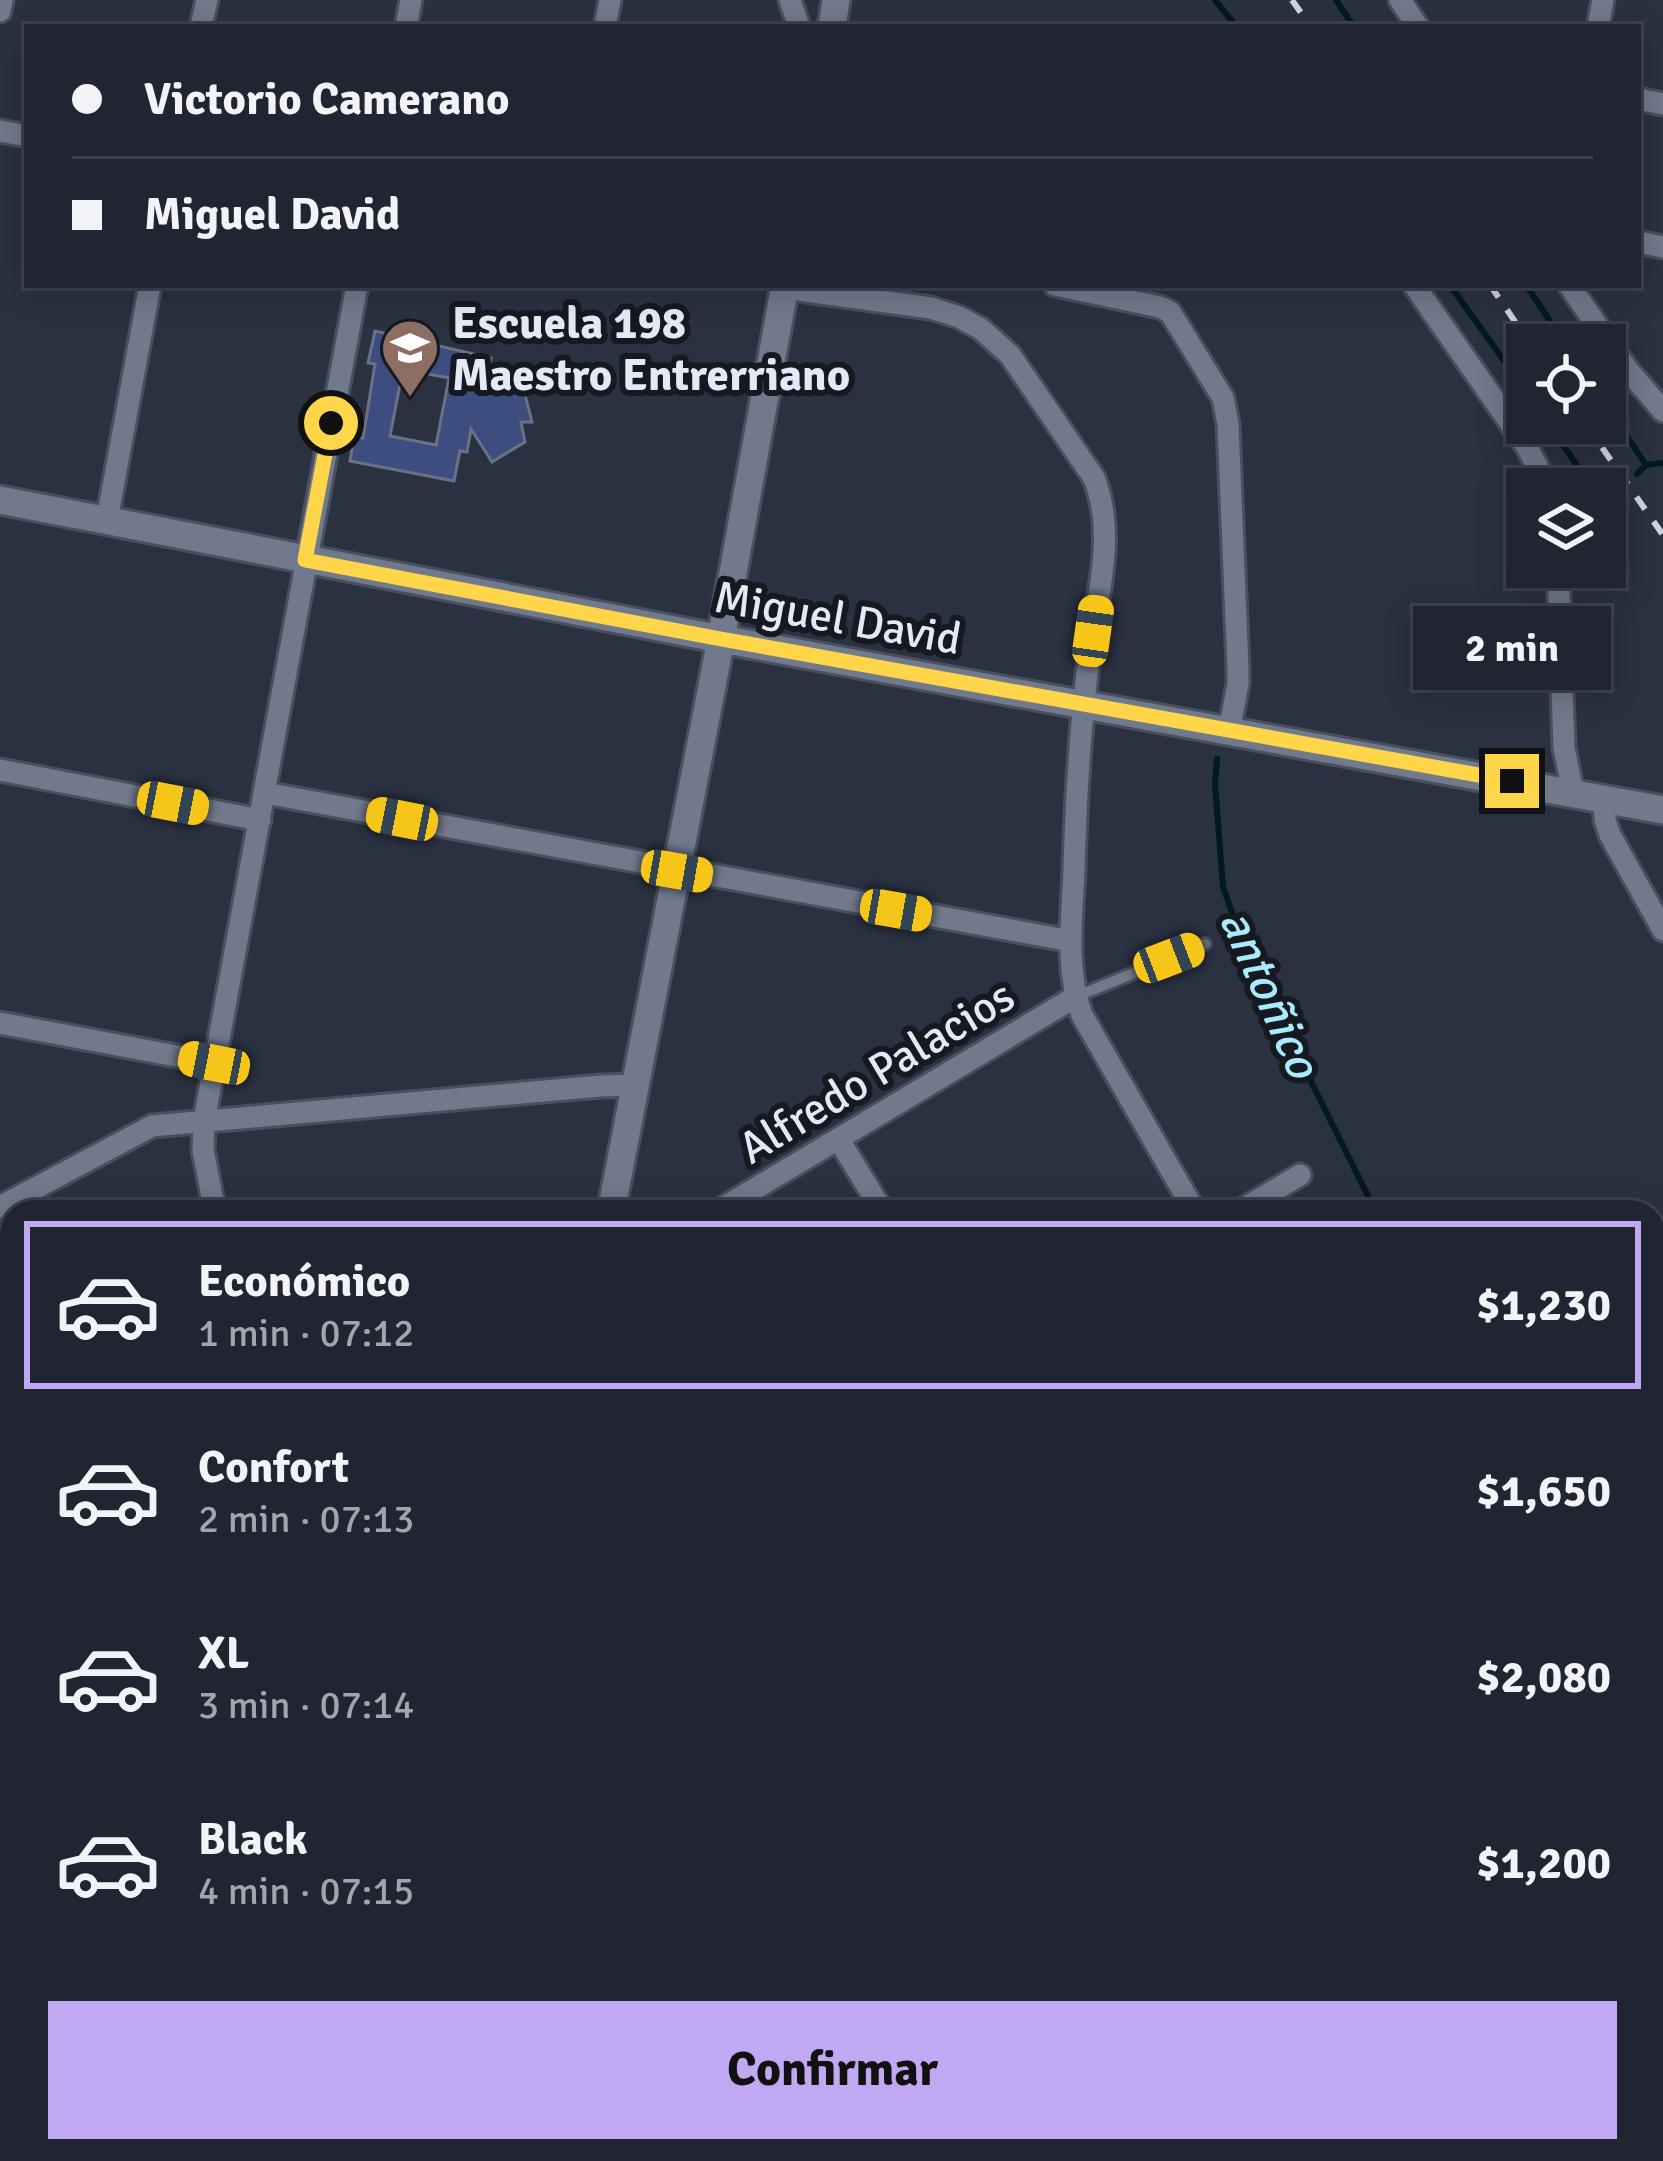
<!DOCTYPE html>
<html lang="es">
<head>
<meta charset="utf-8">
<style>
  :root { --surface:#202531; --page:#2d313d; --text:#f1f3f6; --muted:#a2a5ab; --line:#3d424d; --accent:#c0a8f3 }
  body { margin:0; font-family:Signika,sans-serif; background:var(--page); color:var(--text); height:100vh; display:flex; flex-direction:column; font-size:45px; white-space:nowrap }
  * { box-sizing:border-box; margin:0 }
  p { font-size:39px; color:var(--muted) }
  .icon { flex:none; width:66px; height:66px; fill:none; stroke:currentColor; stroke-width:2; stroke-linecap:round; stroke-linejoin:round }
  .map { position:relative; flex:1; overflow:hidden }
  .sheet { position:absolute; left:0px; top:1200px; width:1665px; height:963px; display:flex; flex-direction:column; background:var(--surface); border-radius:36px 36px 0 0; box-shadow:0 6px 30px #0003,0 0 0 3px var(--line) }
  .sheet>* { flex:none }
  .guide { position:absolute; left:24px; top:24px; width:1617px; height:264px; border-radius:0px; box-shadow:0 6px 30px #0003,0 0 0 3px var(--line); display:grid; align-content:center; height:264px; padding:0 48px; background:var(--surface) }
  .fabs { position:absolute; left:1506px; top:324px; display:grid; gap:24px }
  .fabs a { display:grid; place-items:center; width:120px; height:120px; border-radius:0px; background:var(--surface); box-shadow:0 6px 30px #0003,0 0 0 3px var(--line); font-size:60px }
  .end { position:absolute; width:54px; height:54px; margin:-27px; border:15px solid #ffd54a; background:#111; box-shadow:0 0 0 6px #111 }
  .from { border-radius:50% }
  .bubble { position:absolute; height:84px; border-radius:0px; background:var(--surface); box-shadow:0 6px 30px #0003,0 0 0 3px var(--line); font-size:39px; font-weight:700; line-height:84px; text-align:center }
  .car { position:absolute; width:36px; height:72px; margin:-36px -18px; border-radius:15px; box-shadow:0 0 9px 3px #0007; background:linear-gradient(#f5c518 24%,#345 0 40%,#f5c518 0 76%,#345 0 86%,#f5c518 0) }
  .guide b { display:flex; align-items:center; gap:42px; height:114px; font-size:45px }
  .guide b+b { border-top:3px solid var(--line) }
  .guide i { width:30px; height:30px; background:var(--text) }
  ul { padding:21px 0 0; list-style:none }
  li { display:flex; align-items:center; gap:36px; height:168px; margin:0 24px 18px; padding:0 24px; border:6px solid transparent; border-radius:0px }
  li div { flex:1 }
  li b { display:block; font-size:45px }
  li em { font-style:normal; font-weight:700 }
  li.selected { border-color:var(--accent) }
  li>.icon { width:108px; height:108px; stroke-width:1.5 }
  .primary-button { display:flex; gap:24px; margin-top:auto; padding:24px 48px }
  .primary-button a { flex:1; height:138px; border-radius:0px; background:var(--accent); color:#111; font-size:48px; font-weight:700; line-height:138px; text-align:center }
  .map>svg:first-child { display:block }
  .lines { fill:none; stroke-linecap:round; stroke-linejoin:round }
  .stream { stroke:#011a20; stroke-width:6 }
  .building { fill:#3d4d80; stroke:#6a7184; stroke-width:3; fill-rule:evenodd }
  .lane-casing { stroke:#4a4e5d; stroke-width:16 }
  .street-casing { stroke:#4a4e5d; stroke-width:27 }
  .secondary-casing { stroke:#4a4e5d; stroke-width:33 }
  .lane { stroke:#71798c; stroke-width:10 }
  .street { stroke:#71798c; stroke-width:21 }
  .secondary { stroke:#71798c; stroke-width:27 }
  .rail { stroke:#cfd3e0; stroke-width:6; stroke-dasharray:15 15; stroke-linecap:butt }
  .route { stroke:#ffd54a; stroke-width:15 }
  .labels { text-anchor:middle; stroke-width:12; stroke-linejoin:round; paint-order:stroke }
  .poi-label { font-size:45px; font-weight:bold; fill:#e5e9f5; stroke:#161920; text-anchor:start }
  .street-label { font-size:45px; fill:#e5e9f5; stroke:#161920 }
  .water-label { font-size:48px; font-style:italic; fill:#a8ebfc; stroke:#161920 }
</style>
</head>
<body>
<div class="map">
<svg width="1663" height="2161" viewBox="0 0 1663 2161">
  <rect width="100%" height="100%" fill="#2a3141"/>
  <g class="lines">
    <path class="stream" d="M1215 0 1237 27
      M1336 0 1354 27
      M1450 285 1527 393
      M1526 285 1566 345
      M1605 404 1646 465 1663 463
      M1548 423 1593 489
      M1637 474 1646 465
      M1605 502 1618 490
      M1217 759 1215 784 1223 887 1245 949 1376 1212
      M1653 1590 1663 1601"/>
  </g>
  <path class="building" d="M375 331 491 358 487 373 498 376 500 383H522L532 422H521L525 442 492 462 471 429 467 452 460 451 454 481 350 461 354 436 363 438 375 364 368 363ZM403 369 449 378 436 445 390 436Z"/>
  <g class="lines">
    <g class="lane-casing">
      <path id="lane" d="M1075 997 1205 944"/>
    </g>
    <g class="street-casing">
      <path id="street" d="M790 0 799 27
        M1400 0 1418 27
        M0 11 2 0
        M201 27 207 0
        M406 27 411 0
        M605 27 610 0
        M1598 27 1603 0
        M1638 99 1663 104
        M0 131 27 136
        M1638 242 1663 247
        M1055 285 1160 307 1170 312 1223 398 1228 424 1238 668V684L1229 731
        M1414 285 1527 447 1549 489
        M1569 285 1627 369 1663 411
        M784 288 931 308 959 317 981 329 1010 355 1094 478C1116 533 1098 593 1090 650 1080 723 1076 796 1074 870 1072 918 1065 970 1082 1015L1195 1212
        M107 520 150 285
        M1558 567 1564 748 1573 792
        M0 770 260 820
        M265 793 1071 941
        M1604 799 1605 820 1610 835 1663 930
        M0 1023 214 1063
        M839 1140 883 1212
        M0 1207 152 1126 600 1086 634 1085
        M215 1212 203 1150 204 1121 357 285
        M716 1212 1075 997
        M1238 1212 1300 1175
        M0 1649 12 1641
        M0 1816 12 1819
        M1653 1986 1663 2001
        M1114 2151 1120 2161
        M1453 2151 1460 2161
        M759 2161 772 2151
        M1397 2161 1413 2151"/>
    </g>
    <g class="secondary-casing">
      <path id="secondary" d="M832 27 836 0
        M0 500 721 639 1663 810
        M611 1212 721 639 785 285
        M0 2038 12 2040
        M549 2151 599 2161
        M435 2161 437 2151"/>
    </g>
    <use href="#lane" class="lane"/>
    <use href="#street" class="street"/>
    <use href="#secondary" class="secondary"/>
    <path class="rail" d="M1292 0 1311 27
      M1490 285 1531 345
      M1585 423 1663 535"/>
  </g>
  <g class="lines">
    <path class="route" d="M331 423 305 560 721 639 1512 781"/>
  </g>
  <defs>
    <g id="school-pin" transform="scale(3)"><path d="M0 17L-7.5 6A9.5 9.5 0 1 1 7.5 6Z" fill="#8d6e63" stroke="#161920"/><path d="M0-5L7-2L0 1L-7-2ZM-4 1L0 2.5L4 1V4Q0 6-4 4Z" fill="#fff"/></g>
  </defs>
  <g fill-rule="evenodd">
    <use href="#school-pin" x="410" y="348"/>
  </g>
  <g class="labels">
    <g class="poi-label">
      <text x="452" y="338">Escuela 198<tspan x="452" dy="52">Maestro Entrerriano</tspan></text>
    </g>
    <g class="street-label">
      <text transform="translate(838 617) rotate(10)" y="16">Miguel David</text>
      <text transform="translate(876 1071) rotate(-31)" y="16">Alfredo Palacios</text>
    </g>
    <g class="water-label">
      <text transform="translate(1271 993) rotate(66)" y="17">antoñico</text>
    </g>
  </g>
</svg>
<div class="fabs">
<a><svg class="icon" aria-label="locate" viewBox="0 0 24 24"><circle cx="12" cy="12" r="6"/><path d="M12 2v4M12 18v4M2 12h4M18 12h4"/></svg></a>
<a><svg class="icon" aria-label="layers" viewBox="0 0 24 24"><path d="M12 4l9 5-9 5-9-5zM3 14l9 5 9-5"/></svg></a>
</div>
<i class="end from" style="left:331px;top:423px"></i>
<i class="end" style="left:1512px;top:781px"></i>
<div class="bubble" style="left:1413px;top:606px;width:198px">2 min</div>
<i class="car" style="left:1093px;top:631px;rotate:8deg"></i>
<i class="car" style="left:173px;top:803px;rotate:101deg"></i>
<i class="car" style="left:402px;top:819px;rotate:281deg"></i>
<i class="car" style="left:677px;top:871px;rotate:100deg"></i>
<i class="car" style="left:896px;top:910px;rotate:100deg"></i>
<i class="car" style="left:1169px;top:958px;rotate:69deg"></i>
<i class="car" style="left:214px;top:1063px;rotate:281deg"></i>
<div class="guide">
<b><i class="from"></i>Victorio Camerano</b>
<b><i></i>Miguel David</b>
</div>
<section class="sheet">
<ul>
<li class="selected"><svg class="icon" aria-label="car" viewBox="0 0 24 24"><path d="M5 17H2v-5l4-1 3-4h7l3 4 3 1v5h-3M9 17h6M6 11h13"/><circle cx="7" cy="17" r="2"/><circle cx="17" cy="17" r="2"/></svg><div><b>Económico</b><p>1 min · 07:12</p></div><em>$1,230</em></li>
<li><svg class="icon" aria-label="car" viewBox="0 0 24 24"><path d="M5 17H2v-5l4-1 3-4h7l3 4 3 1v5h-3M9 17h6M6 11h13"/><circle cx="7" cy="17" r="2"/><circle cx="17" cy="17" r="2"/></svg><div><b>Confort</b><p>2 min · 07:13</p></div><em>$1,650</em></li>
<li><svg class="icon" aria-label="car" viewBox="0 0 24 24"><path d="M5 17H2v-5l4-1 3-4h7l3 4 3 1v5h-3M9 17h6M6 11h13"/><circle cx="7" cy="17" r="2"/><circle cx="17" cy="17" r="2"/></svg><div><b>XL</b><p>3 min · 07:14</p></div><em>$2,080</em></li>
<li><svg class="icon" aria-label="car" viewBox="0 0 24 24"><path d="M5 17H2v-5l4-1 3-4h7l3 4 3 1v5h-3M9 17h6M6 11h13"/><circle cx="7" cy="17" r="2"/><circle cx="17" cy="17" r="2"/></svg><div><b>Black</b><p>4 min · 07:15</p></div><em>$1,200</em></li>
</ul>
<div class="primary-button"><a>Confirmar</a></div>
</section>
</div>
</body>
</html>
